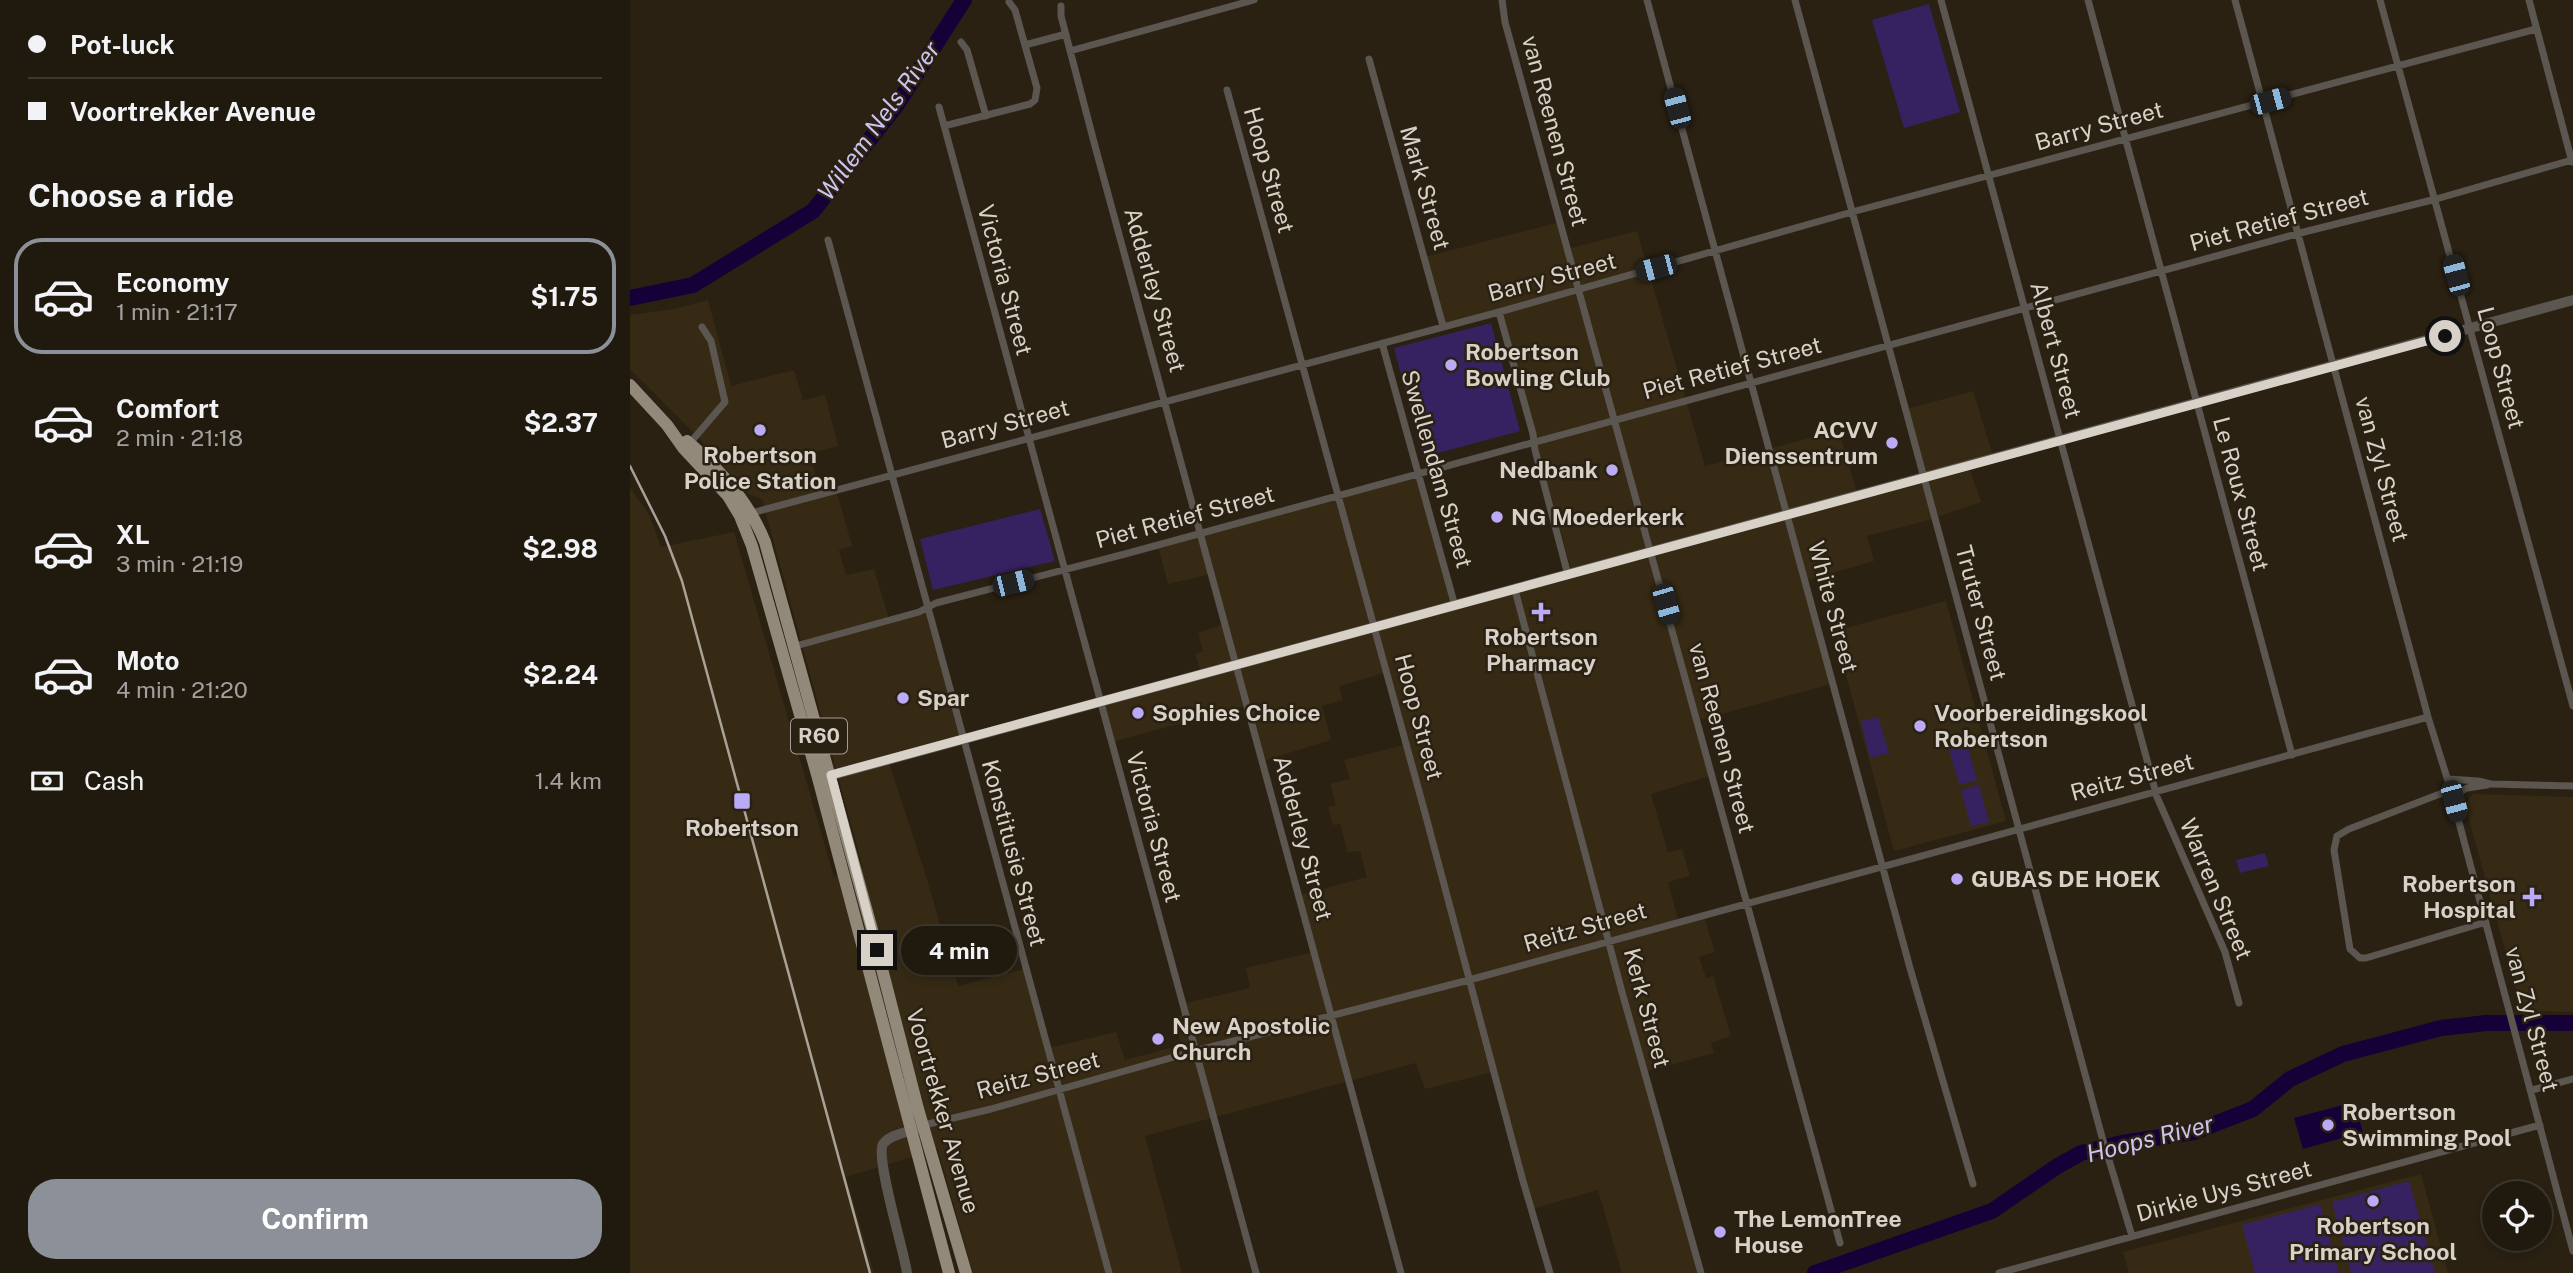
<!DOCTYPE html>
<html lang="en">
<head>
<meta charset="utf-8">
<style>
  :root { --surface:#20190e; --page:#2d261c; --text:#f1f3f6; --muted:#a2a09e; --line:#3d382e; --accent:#8c9099 }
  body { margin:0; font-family:"Public Sans",sans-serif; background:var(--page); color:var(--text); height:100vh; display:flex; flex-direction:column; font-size:26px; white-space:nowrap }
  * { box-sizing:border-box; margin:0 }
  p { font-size:23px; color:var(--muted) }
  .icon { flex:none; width:38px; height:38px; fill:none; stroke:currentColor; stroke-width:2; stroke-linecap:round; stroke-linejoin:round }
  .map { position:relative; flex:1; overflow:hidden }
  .drawer { display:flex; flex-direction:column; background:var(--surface); width:630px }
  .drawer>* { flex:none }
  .hud { display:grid; align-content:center; height:154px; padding:0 28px; background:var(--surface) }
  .buttons { position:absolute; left:1852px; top:1181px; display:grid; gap:14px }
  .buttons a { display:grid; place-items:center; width:70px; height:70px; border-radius:50%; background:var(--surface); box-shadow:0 4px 10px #0003,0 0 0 2px var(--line); font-size:35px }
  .end { position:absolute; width:32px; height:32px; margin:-16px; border:9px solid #d7d1c8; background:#111; box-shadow:0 0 0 4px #111 }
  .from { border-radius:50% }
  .bubble { position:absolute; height:49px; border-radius:24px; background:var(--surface); box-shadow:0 4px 10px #0003,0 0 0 2px var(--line); font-size:23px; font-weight:700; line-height:49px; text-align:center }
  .car { position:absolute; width:21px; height:42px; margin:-21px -10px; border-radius:9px; box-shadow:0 0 5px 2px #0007; background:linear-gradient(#222 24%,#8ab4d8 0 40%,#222 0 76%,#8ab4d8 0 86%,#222 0) }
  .hud b { display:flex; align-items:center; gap:24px; height:66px; font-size:26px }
  .hud b+b { border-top:2px solid var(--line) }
  .hud i { width:18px; height:18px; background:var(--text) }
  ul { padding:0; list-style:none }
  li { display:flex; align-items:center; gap:21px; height:116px; margin:0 14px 10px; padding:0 14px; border:4px solid transparent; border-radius:28px }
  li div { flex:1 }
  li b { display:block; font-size:26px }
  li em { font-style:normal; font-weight:700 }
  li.active { border-color:var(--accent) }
  li>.icon { width:63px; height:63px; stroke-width:1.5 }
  h2 { padding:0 28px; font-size:32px; line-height:84px }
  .pay { display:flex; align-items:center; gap:18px; height:77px; padding:0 28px; font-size:26px }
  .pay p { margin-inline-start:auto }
  .cta { display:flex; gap:14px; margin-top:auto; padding:14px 28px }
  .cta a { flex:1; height:80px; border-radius:28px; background:var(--accent); color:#fff; font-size:28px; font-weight:700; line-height:80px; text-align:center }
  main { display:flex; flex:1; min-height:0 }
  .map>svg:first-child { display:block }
  .built { fill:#362a15 }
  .green { fill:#362261 }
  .water { fill:#160038 }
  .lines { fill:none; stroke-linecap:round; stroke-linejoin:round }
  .river { stroke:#160038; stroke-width:16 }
  .minor { stroke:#5b564f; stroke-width:7 }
  .tertiary { stroke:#5b564f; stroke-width:10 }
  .primary { stroke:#92897a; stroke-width:12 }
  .rail { stroke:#a9a298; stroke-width:2.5 }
  .route { stroke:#d7d1c8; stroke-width:9 }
  .poi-dot { fill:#bbaaf6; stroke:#2a2113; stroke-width:2.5 }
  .labels { text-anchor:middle; stroke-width:5; stroke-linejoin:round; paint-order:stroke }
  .shield { fill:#2a2113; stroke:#a39c92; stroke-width:2 }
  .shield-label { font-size:21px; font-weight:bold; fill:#d7d1c8 }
  .street-label { font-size:23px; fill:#d7d1c8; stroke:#2a2113 }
  .poi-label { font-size:23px; font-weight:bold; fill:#d7d1c8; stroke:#2a2113; text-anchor:start }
  .water-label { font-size:24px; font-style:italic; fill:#ccc4f0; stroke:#2a2113 }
</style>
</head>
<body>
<main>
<section class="drawer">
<div class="hud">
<b><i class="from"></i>Pot-luck</b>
<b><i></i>Voortrekker Avenue</b>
</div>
<h2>Choose a ride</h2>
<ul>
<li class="active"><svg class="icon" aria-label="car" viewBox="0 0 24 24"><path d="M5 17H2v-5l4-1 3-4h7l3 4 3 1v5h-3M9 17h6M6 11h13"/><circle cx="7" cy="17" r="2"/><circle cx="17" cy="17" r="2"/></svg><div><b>Economy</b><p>1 min · 21:17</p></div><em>$1.75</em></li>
<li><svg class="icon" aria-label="car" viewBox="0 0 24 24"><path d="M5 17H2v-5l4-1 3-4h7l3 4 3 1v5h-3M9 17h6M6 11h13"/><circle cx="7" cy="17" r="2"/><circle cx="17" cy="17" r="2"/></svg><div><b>Comfort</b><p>2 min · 21:18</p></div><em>$2.37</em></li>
<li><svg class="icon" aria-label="car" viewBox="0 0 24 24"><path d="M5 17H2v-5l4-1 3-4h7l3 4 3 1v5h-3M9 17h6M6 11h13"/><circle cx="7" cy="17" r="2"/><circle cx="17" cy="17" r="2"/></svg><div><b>XL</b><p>3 min · 21:19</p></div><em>$2.98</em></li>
<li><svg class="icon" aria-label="car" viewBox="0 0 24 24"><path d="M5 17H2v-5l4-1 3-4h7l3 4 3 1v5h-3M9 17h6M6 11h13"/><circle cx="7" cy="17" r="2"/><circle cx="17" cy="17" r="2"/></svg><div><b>Moto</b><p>4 min · 21:20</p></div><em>$2.24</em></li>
</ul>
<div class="pay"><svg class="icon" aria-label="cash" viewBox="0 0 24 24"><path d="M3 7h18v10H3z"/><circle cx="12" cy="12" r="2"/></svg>Cash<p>1.4 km</p></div>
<div class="cta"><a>Confirm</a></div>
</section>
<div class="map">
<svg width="1943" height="1273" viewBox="0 0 1943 1273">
  <rect width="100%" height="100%" fill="#2a2113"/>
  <path class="built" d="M930 222 937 249 1007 231 1075 466 1209 430 1228 497 1294 479 1277 409 1343 391 1365 463 1340 470 1351 502 1295 521 1237 536 1244 561 1174 581 1202 684 1069 720 1080 776 1021 794 1038 852 1052 849 1060 876 1038 882 1049 923 1074 917 1085 952 1069 957 1076 978 1083 976 1101 1036 1081 1043 1084 1053 1015 1072 1073 1273H992L968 1190 899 1210 863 1072 795 1089 786 1063 515 1136 552 1273H343L308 1149 216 1177 244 1273H0V488L19 514 31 547 104 532 204 877 233 868 132 499 118 494 69 438 0 369V315L44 309 78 300 101 386 164 370 173 400 195 395 208 446 179 454 191 493 206 489 222 546 209 550 216 575 244 569 259 619 295 609 331 740 258 760 297 879 328 986 395 969 415 1049 486 1032 495 1060 551 1045 544 1017 555 1014 552 1004 620 988 616 968 684 952 670 895 737 877 730 851 718 852 710 824 703 825 698 807 706 805 700 784 720 779 714 760 774 745 754 673 709 686 713 700 692 706 701 740 633 761 618 705 482 742 472 703 572 675 565 654 573 651 568 633 595 624 581 574 538 584 528 546 791 477 825 604 942 573 871 313 814 327 795 257Z
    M1316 601 1376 821 1264 851 1204 631Z
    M1843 794 1943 797V1012L1892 1011 1835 805Z
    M1791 1174 1818 1273H1499L1493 1252Z"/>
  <path class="green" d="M1299 4 1330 112 1274 128 1242 20Z
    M861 323 890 431 793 457 764 348Z
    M410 509 425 561 303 590 290 539Z
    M1248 717 1259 753 1240 758 1231 721Z
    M1337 744 1347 780 1329 785 1319 749Z
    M1349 785 1359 822 1341 826 1331 790Z
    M1635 853 1639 866 1610 873 1606 860Z
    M1779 1181 1805 1273H1721L1702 1202Z
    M1690 1204 1709 1273H1625L1612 1225Z"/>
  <path class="water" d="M1724 1102 1733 1132 1673 1149 1664 1118Z"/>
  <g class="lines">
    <path class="river" d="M0 298 63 285 183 211 266 106 334 0
      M1185 1273 1362 1211 1426 1167 1451 1153 1492 1143 1564 1132 1623 1109 1660 1079 1713 1054 1811 1028 1856 1023H1943"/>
    <path class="minor" d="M872 0 875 22 1210 1243
      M1017 0 1280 968 1343 1184
      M1165 0 1472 1137 1502 1236
      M1311 0 1527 797 1595 952 1609 1003
      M1458 0 1662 755
      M1605 0 1798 717 1819 784
      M1750 0 1943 706
      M1899 0 1942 162
      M431 6V16L465 146 771 1273
      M331 42 337 50 356 116
      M395 45 436 34
      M440 51 624 0
      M739 59 813 326
      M597 90 795 813 893 1181 920 1273
      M309 107 626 1273
      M314 126 400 104 405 100 407 88 385 10 379 2
      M198 240 479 1273
      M869 312 903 434 905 450 938 575
      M752 343 825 606
      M59 444 95 402 81 341 72 327
      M118 514 869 312 1222 212 1906 29
      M885 590 992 992 1071 1273
      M162 647 289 612 306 603 495 554 1674 232 1806 199 1942 160
      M1818 779 1848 781 1861 784 1943 786
      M1815 790a6 6 0 1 1 12 0a6 6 0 1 1-12 0Z
      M1815 792 1719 829 1707 836 1704 850 1720 949 1730 958H1736L1856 922
      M1826 794 1837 788 1857 785
      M1822 796 1943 1251
      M1902 1090 1943 1079
      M294 1125 361 1109 565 1051 839 980 1798 717
      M1369 1273 1910 1125"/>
    <path class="tertiary" d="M195 777 1943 300
      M277 1273C274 1250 245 1158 253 1144 260 1134 277 1133 287 1128"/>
    <path class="primary" d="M0 385 37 425 54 449 98 496 110 516 122 546 188 778 319 1273
      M57 441C90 469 119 502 135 542L241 926 288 1109 336 1273"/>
    <path class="rail" d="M0 466 35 536 52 581 240 1273"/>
  </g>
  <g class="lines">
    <path class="route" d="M247 950 201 775 1815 336"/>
  </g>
  <g class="poi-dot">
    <circle cx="821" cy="365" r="7"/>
    <circle cx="130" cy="430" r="7"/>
    <circle cx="1262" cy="443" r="7"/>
    <circle cx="982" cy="470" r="7"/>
    <circle cx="867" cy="517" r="7"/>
    <path d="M907.5 601.5h7v7h7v7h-7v7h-7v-7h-7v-7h7z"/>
    <circle cx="273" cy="698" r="7"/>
    <circle cx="508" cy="713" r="7"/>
    <circle cx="1290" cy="726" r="7"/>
    <rect x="103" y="792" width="18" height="18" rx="3.5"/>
    <circle cx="1327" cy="879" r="7"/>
    <path d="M1898.5 886.5h7v7h7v7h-7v7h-7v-7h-7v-7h7z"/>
    <circle cx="528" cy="1039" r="7"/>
    <circle cx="1698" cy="1125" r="7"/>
    <circle cx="1743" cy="1201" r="7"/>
    <circle cx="1090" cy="1232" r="7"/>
  </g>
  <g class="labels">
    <rect class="shield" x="161" y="718.5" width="56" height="35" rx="5"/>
    <g class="shield-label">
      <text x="189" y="743">R60</text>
    </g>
    <g class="street-label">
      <text transform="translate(1469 126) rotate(-15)" y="8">Barry Street</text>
      <text transform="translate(925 131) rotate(75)" y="8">van Reenen Street</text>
      <text transform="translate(639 170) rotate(74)" y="8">Hoop Street</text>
      <text transform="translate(795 188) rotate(74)" y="8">Mark Street</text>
      <text transform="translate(1649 220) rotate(-15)" y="8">Piet Retief Street</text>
      <text transform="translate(922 277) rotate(-15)" y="8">Barry Street</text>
      <text transform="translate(375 280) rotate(75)" y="8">Victoria Street</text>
      <text transform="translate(525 290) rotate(74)" y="8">Adderley Street</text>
      <text transform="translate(1426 350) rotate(75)" y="8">Albert Street</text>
      <text transform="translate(1102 368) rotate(-15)" y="8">Piet Retief Street</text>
      <text transform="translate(1871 368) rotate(75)" y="8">Loop Street</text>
      <text transform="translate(375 424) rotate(-15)" y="8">Barry Street</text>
      <text transform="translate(807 469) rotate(74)" y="8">Swellendam Street</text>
      <text transform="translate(1752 469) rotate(75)" y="8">van Zyl Street</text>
      <text transform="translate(1611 494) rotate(75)" y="8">Le Roux Street</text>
      <text transform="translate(555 517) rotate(-15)" y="8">Piet Retief Street</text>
      <text transform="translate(1203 607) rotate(75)" y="8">White Street</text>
      <text transform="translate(1351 613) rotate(75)" y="8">Truter Street</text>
      <text transform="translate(789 717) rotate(75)" y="8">Hoop Street</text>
      <text transform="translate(1092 738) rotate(75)" y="8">van Reenen Street</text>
      <text transform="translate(1502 777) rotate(-15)" y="8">Reitz Street</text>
      <text transform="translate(524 827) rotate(75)" y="8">Victoria Street</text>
      <text transform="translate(673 838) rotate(75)" y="8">Adderley Street</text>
      <text transform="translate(384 853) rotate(75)" y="8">Konstitusie Street</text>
      <text transform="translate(1586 889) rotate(67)" y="8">Warren Street</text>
      <text transform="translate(955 927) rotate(-16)" y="8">Reitz Street</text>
      <text transform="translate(1017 1008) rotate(75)" y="8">Kerk Street</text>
      <text transform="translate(1902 1019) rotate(75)" y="8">van Zyl Street</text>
      <text transform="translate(408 1075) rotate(-15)" y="8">Reitz Street</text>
      <text transform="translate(313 1111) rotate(74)" y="8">Voortrekker Avenue</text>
      <text transform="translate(1594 1191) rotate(-15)" y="8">Dirkie Uys Street</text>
    </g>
    <g class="poi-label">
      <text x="835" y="360">Robertson<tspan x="835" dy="26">Bowling Club</tspan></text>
      <text x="1248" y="438" text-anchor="end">ACVV<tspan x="1248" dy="26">Dienssentrum</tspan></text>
      <text x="130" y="463" text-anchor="middle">Robertson<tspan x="130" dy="26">Police Station</tspan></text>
      <text x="968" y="478" text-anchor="end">Nedbank</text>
      <text x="881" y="525">NG Moederkerk</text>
      <text x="911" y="645" text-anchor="middle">Robertson<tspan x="911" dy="26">Pharmacy</tspan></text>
      <text x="287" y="706">Spar</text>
      <text x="522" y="721">Sophies Choice</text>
      <text x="1304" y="721">Voorbereidingskool<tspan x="1304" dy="26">Robertson</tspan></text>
      <text x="112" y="836" text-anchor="middle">Robertson</text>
      <text x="1341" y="887">GUBAS DE HOEK</text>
      <text x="1886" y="892" text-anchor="end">Robertson<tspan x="1886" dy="26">Hospital</tspan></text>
      <text x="542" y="1034">New Apostolic<tspan x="542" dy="26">Church</tspan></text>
      <text x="1712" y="1120">Robertson<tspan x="1712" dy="26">Swimming Pool</tspan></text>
      <text x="1104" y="1227">The LemonTree<tspan x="1104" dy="26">House</tspan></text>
      <text x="1743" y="1234" text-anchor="middle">Robertson<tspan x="1743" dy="26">Primary School</tspan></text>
    </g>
    <g class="water-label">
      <text transform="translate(249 121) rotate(-54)" y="8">Willem Nels River</text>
      <text transform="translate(1520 1139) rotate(-14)" y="8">Hoops River</text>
    </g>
  </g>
</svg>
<div class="buttons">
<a><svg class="icon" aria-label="locate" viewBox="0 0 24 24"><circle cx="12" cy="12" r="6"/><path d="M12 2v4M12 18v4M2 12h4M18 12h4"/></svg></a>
</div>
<i class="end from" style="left:1815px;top:336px"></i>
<i class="end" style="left:247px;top:950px"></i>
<div class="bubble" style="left:271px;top:926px;width:116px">4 min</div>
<i class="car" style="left:1640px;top:101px;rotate:75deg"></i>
<i class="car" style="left:1047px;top:108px;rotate:345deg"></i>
<i class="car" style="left:1026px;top:268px;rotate:255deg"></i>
<i class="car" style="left:1826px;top:275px;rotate:345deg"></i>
<i class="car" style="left:383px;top:583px;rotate:76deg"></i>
<i class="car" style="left:1036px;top:604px;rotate:164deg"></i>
<i class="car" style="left:1824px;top:801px;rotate:165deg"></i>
</div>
</main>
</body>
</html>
